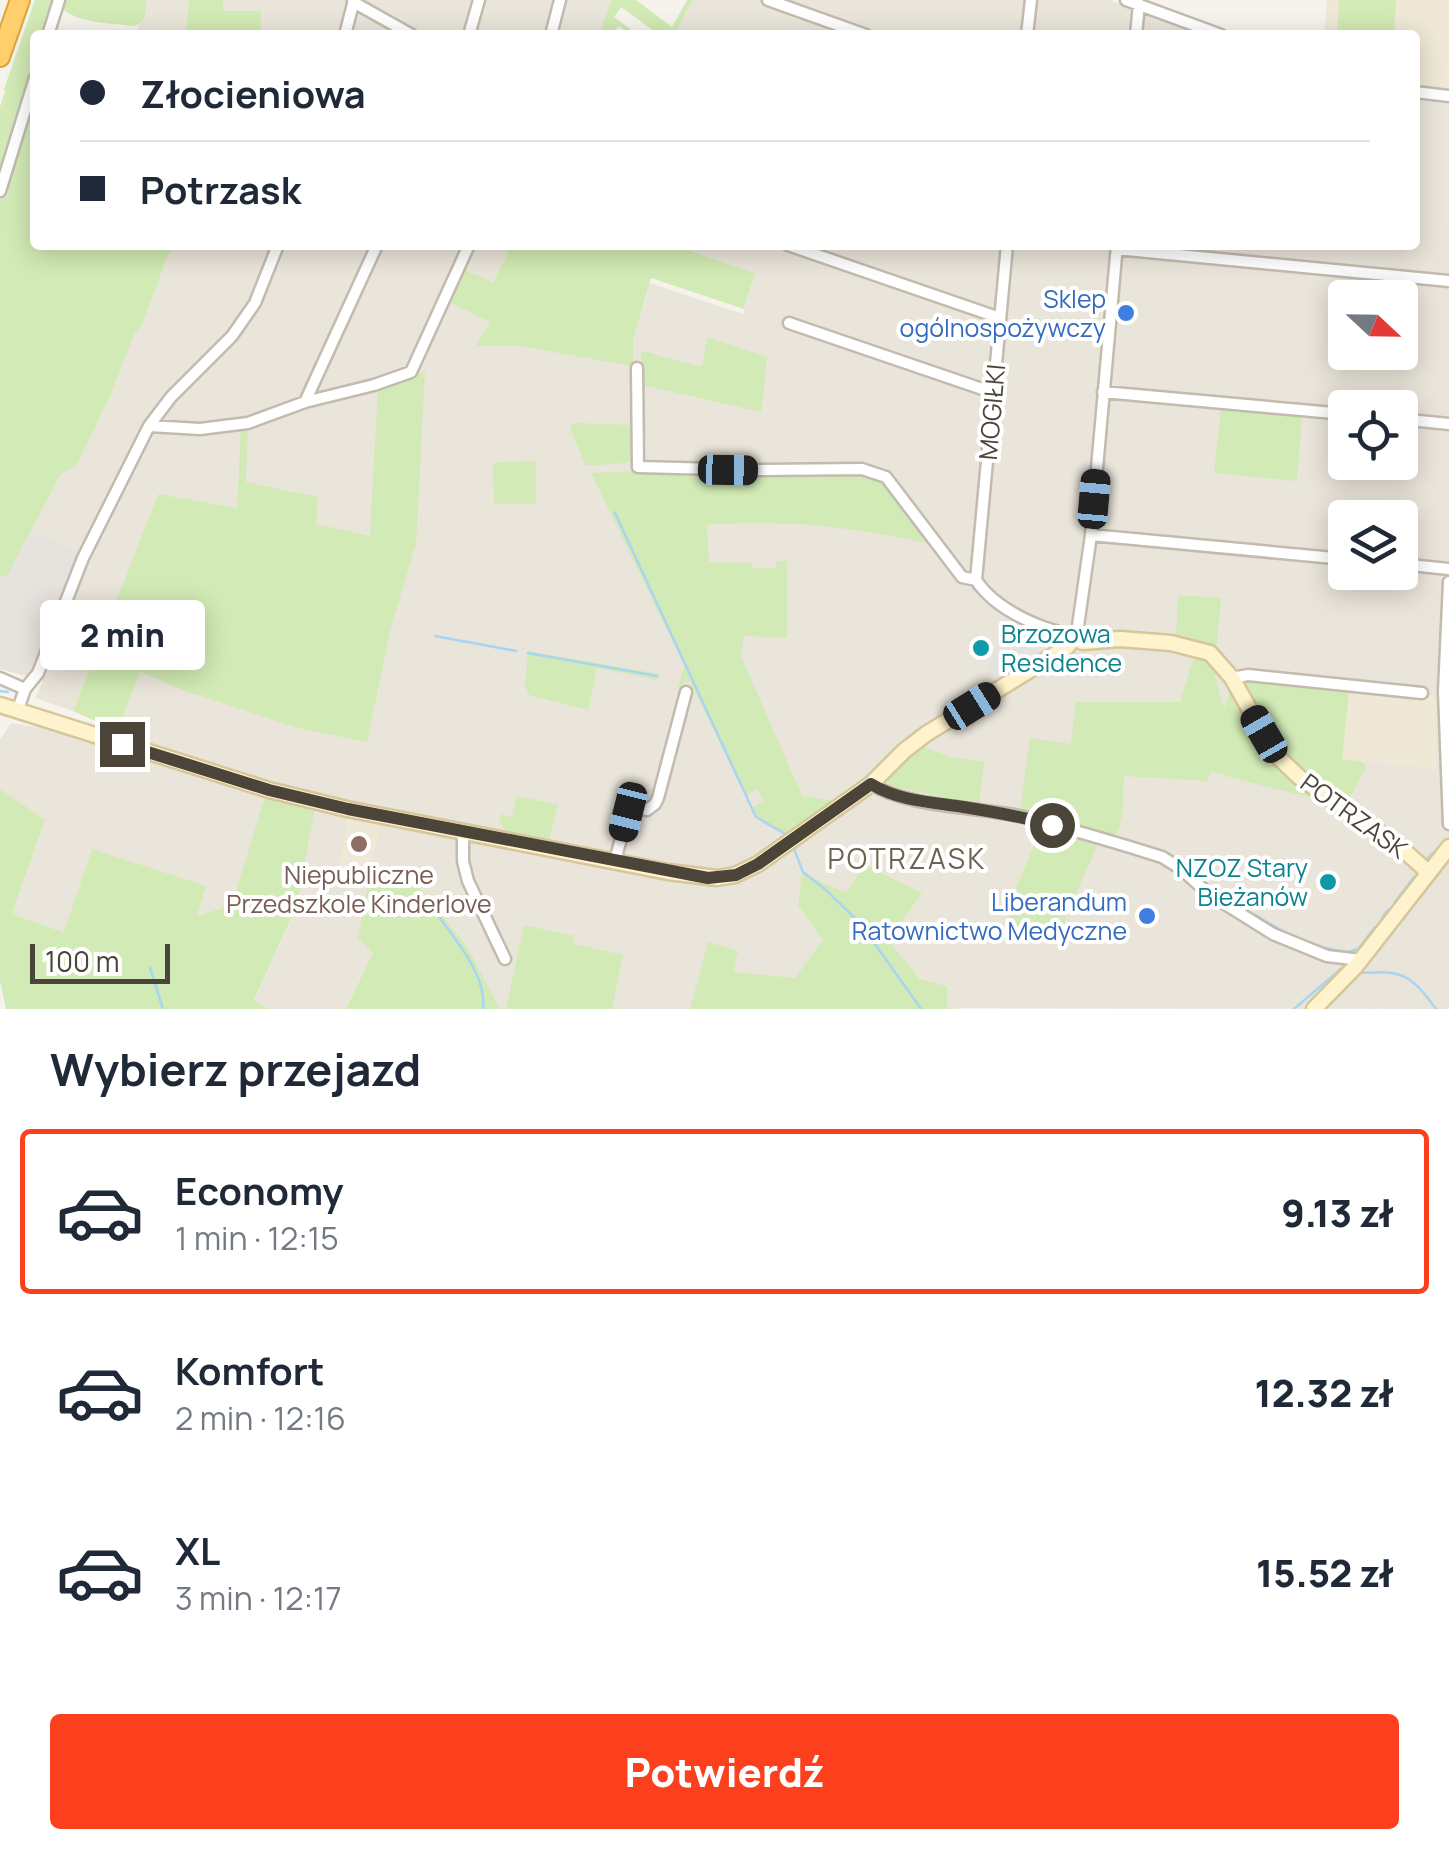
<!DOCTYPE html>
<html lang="pl">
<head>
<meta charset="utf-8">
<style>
  :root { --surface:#fff; --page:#f2f2f3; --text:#1f2937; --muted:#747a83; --line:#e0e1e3; --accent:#fc3f1d }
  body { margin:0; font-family:Manrope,sans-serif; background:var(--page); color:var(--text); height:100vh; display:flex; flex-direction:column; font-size:38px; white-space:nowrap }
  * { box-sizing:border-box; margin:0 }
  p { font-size:32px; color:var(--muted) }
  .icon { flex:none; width:55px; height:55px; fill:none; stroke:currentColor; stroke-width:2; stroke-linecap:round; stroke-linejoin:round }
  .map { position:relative; height:1009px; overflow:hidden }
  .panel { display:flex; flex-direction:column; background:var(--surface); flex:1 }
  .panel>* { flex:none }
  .guide { position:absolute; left:30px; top:30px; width:1390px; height:220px; border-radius:10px; box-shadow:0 5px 25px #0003; display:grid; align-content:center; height:220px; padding:0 50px; background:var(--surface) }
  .needle { width:65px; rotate:112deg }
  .tools { position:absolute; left:1328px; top:280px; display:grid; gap:20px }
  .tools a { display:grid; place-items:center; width:90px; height:90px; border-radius:10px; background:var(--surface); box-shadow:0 5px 25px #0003; font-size:50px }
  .scale { position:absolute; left:30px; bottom:25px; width:140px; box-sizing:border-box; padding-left:10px; border:5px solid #4b4439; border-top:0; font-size:28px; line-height:35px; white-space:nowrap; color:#4b4439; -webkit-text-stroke:8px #fff; paint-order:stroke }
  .end { position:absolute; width:45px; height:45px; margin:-22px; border:12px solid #4b4439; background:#fff; box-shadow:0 0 0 5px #fff }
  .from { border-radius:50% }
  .bubble { position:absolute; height:70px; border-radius:10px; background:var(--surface); box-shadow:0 5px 25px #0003; font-size:32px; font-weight:800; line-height:70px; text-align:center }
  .car { position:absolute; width:30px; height:60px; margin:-30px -15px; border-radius:12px; box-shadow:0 0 8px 2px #0007; background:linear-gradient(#222 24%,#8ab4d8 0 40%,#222 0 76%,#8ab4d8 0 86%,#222 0) }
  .guide b { display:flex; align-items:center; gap:35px; height:95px; font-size:38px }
  .guide b+b { border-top:2px solid var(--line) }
  .guide i { width:25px; height:25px; background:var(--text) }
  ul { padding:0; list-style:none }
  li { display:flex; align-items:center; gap:30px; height:165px; margin:0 20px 15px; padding:0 30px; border:5px solid transparent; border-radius:10px }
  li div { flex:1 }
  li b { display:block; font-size:38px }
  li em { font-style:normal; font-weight:800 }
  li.selected { border-color:var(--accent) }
  li>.icon { width:90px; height:90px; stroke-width:1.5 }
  h2 { padding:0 50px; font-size:45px; line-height:120px }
  .action { display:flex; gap:20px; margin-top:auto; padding:20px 50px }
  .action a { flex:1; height:115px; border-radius:10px; background:var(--accent); color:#fff; font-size:40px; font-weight:800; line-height:115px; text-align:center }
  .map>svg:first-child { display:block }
  .residential { fill:#eae5da; fill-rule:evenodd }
  .industrial { fill:#e6e2dd }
  .education { fill:#efe8d6 }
  .green { fill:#d2eab5 }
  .parking { fill:#e5e3e0 }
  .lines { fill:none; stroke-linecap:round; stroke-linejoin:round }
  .stream { stroke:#a9d4f2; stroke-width:2.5 }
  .street-casing { stroke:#c2bbae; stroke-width:15 }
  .secondary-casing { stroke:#d6c79b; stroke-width:19 }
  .highway-casing { stroke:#e0a43c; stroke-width:22 }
  .street { stroke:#fff; stroke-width:10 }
  .secondary { stroke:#fff3cd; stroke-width:14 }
  .highway { stroke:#ffcf6e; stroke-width:18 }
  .route { stroke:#4b4439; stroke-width:12 }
  .shop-dot { fill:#3f7fe0; stroke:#fff; stroke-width:4 }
  .culture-dot { fill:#0f9aa8; stroke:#fff; stroke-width:4 }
  .education-dot { fill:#8d6e63; stroke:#fff; stroke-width:4 }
  .labels { text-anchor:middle; stroke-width:8; stroke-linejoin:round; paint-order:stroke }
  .shop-label { font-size:25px; fill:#366cbe; stroke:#fff; text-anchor:end }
  .street-label { font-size:25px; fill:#4b4439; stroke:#fff }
  .culture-label { font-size:25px; fill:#0d838f; stroke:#fff; text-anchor:start }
  .education-label { font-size:25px; fill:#785e54; stroke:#fff }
  .neighbourhood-label { font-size:28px; letter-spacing:2.5px; fill:#6e6250; stroke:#fff }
</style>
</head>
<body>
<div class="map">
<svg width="1449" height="1009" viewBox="0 0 1449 1009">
  <rect width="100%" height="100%" fill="#f6f3ec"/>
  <path class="residential" d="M146 0H189L185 35H144L139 32 138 25 145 17Z
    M223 0H611L599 35H261V11H223Z
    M693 0H1109L1204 35H674Z
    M1415 100 1449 104V1009L947 1008V986L920 979 877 927 843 967 734 1009H500L467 946 409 873 371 867 380 822 350 872 369 881 359 938 374 953 346 1009H270L254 1001 296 909 232 906 196 916 205 886 92 850 65 932 12 914 45 821 0 789V740L11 723 117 740 118 731 140 672 182 690 297 728 367 741 391 628 416 545 158 494 73 711 35 698 43 681 0 669V575L6 576 61 474 112 392 134 333 142 325 172 245H511L493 283 451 301 491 322 477 346H518L632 365 633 341 650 283 743 314 755 273 674 245H1415ZM1345 298H1400V352H1345ZM1345 408H1400V462H1345ZM1345 518H1400V572H1345Z"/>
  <path class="industrial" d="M30 532 79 552 37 656H33L30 664 24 663 19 674 0 669V575L6 576Z"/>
  <path class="education" d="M1327 0H1449V90L1415 86V35H1324Z
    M1343 689 1344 692 1352 693 1353 689 1401 695 1406 702H1413L1422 695 1436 697V769L1290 753Z
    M349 815 380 822 369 881 338 869Z"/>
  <path class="green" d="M35 0H55L44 35H35V66L0 183V107L5 91 4 89Z
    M62 0H146C146 13 147 21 134 26 110 23 80 24 61 8Z
    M189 0H223V11H261V35H185Z
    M611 0H636L672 27 687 0H693L674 35H652L654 31 621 7 614 17 638 35H630L619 26 614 31 619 35H599Z
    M1339 0H1396L1394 35H1337Z
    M35 88V245H172L142 325 134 334 112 392 76 466 61 474 6 577 0 575V201Z
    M511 245H546L556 250 559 245H674L755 273 744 309 651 278 633 341V366L518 346H476L490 322 450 302 464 269 493 283Z
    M707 337 767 357 761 412 642 385 641 353 643 351 702 367Z
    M425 372 416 545 391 628 367 742 297 728 182 690 140 672 118 731 73 711 158 494 237 508 241 428 248 426 246 482 318 497 316 524 370 536 378 387Z
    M1221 409 1302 416 1297 481 1214 473Z
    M573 423 634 425 632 458 626 463 586 466 570 428Z
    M536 461V504H494L493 466 496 462Z
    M634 471 683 472 697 479H720L736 474H793L796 477C826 476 857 465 884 482L931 544C852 527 788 519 707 525L709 562 752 563V568H776L777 561H787V638L744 636 741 656 802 796 830 800 833 806 789 835 758 817 752 808 764 800 756 789 746 796 690 682H685L678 689 684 665 591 473Z
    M1178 595 1221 598 1216 651 1194 641 1176 637Z
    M528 651 659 674 658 680 597 668 588 710 529 695 525 686Z
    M1198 655 1216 668 1215 675 1224 709 1231 690 1246 678 1343 689 1344 692 1349 693 1342 759 1362 762 1366 767 1348 801H1324L1211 772 1207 781 1124 776 1122 819 1115 838 1020 812 1030 738 1071 744 1076 702H1180L1192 663Z
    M920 746 955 758 984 762 979 805 890 786 885 778Z
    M0 789 45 820 12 914 64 932 92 849 206 886 197 916 232 905 265 796 315 809 296 908 254 1000 269 1009H6L0 981Z
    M517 796 558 805 549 841 506 832 499 820 501 814 512 817Z
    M1042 827 1098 841C1089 872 1069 899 1063 932L1027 925 1023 935 1005 932 1016 888Z
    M865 865 922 893 888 940 920 979 947 986V1008L963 1009H690L708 942 738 951 733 972 795 978 823 940 798 905 802 873 846 893Z
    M371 867 408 873 467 946 500 1009H346L373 953 358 938Z
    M524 925 575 936 573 944 623 955 612 1009H506Z"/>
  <path class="parking" d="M1001 635 1043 652 1003 678 985 673Z"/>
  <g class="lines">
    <path class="stream" d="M615 513 756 817 787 835
      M973 588 993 605
      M1044 633 1057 638
      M435 636 516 651
      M528 653 657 676
      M0 691 8 692
      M794 849 803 872 826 890 860 923 921 1009
      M1428 858 1442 845
      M1214 891 1228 899
      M1395 902 1414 877
      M433 908C452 937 487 972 483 1009
      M1254 914C1284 933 1313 949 1348 952
      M1382 918 1388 910
      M1348 952 1358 949 1375 927
      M150 968 163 1009
      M1359 972C1369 974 1381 971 1392 973 1413 976 1424 993 1436 1009
      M1294 1009 1343 967V963"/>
    <g class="street-casing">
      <path id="street" d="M768 0 866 35
        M1126 0 1221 35
        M353 2 412 35
        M48 35 59 0
        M345 35 354 0
        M469 35 479 0
        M551 35 560 0
        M1027 35 1031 0
        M1136 35 1139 4
        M1415 92 1449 96
        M0 191 35 78
        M788 245 1000 318
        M1116 249 1449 281
        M789 323 994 393
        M637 368 638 467 759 470 862 469 886 477 962 577 976 580C991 603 1017 617 1043 627 1054 631 1064 633 1074 638L1078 626 1091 535 1117 245
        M1103 392 1345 414
        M305 402 377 245
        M1400 419 1449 424
        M149 426 200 429 248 423 305 402 374 385 411 372 469 245
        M1091 535 1345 559
        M1400 564 1449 569
        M976 580 1007 245
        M1449 582 1444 691 1449 824
        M0 678 25 689
        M1232 678 1248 675 1422 693
        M18 709 25 689 38 673 83 558 149 426 171 397 232 336 255 303 278 245
        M871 784C911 809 982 806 1028 818 1073 830 1118 843 1162 857L1180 868 1209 894 1273 934 1327 956 1361 960
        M463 832V861L468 881 505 959
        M615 861 628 812 636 808 647 810 655 804 658 798 686 692"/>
    </g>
    <g class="secondary-casing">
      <path id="secondary" d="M0 705 269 790 347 809 668 872 717 878 735 875 758 864 871 784 904 751 926 734 1067 647 1074 638 1083 642 1120 639 1171 643 1210 653 1232 678 1274 753 1299 777 1399 846 1428 872
        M1314 1009 1356 966 1449 847"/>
    </g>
    <g class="highway-casing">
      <path id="highway" d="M0 57 20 0"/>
    </g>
    <use href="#street" class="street"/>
    <use href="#secondary" class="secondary"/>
    <use href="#highway" class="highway"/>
  </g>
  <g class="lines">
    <path class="route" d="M122 744 269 790 348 809 708 878 736 875 758 864 871 784C897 800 928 802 957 806 989 811 1021 816 1052 825"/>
  </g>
  <g class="shop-dot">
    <circle cx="1126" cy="313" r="10"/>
    <circle cx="1147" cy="916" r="10"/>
  </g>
  <g class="culture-dot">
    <circle cx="981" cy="648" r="10"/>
    <circle cx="1328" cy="882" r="10"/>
  </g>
  <circle class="education-dot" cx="359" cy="844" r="10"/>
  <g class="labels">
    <g class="shop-label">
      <text x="1106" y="308">Sklep<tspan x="1106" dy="29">ogólnospożywczy</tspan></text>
      <text x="1127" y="911">Liberandum<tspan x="1127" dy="29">Ratownictwo Medyczne</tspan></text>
    </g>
    <g class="street-label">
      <text transform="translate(992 412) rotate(-85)" y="9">MOGIŁKI</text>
      <text transform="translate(1354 816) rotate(36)" y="9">POTRZASK</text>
    </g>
    <g class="culture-label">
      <text x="1001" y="643">Brzozowa<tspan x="1001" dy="29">Residence</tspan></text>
      <text x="1308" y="877" text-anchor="end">NZOZ Stary<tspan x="1308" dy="29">Bieżanów</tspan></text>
    </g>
    <g class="education-label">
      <text x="359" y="884">Niepubliczne<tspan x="359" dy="29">Przedszkole Kinderlove</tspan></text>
    </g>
    <g class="neighbourhood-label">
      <text x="907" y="869">POTRZASK</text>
    </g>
  </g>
</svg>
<div class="tools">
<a><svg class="needle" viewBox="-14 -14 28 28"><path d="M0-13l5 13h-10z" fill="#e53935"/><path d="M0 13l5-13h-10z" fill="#747a83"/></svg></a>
<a><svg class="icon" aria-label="locate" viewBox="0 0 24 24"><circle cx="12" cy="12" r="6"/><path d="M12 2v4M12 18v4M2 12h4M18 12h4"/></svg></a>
<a><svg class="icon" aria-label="layers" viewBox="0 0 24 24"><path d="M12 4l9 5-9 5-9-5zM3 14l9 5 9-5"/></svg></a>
</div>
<div class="scale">100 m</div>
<i class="end from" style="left:1052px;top:825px"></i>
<i class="end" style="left:122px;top:744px"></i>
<div class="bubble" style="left:40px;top:600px;width:165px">2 min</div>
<i class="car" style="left:728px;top:470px;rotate:91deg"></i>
<i class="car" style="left:1094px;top:499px;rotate:5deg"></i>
<i class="car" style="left:972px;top:706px;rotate:58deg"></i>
<i class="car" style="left:1264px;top:734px;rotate:330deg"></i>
<i class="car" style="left:628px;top:812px;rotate:194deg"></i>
<div class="guide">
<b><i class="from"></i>Złocieniowa</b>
<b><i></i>Potrzask</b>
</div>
</div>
<section class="panel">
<h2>Wybierz przejazd</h2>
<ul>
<li class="selected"><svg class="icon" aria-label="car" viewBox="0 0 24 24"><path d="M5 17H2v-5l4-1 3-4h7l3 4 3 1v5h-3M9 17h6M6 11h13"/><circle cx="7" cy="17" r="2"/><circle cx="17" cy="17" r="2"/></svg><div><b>Economy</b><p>1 min · 12:15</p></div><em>9.13 zł</em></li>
<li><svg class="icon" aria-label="car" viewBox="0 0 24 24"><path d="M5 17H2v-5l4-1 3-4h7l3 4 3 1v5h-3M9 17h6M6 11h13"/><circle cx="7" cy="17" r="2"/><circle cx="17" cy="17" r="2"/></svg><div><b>Komfort</b><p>2 min · 12:16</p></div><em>12.32 zł</em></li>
<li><svg class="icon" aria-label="car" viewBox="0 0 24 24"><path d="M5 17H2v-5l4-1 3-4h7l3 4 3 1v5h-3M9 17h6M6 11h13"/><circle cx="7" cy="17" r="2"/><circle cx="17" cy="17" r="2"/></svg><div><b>XL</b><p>3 min · 12:17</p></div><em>15.52 zł</em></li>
</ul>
<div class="action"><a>Potwierdź</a></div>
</section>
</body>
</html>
